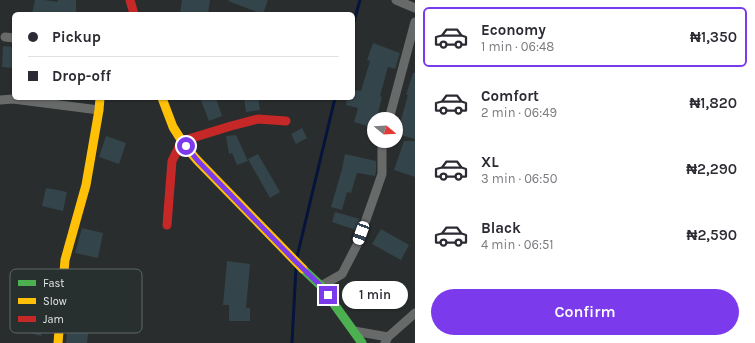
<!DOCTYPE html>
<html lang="en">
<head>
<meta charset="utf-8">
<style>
  :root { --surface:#fff; --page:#f7f7f7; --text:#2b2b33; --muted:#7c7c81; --line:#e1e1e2; --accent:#7c3aed }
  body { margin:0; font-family:Karla,sans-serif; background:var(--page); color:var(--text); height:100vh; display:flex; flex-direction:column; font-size:15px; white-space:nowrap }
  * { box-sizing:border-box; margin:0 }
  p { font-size:13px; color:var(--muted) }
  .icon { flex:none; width:22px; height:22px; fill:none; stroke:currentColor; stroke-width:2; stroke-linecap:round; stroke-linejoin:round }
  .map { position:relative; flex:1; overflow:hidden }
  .sheet { display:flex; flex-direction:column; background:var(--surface); width:340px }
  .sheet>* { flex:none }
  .hud { position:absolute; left:12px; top:12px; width:343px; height:88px; border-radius:6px; box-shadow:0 1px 3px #0004; display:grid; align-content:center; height:88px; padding:0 16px; background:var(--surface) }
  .needle { width:26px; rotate:108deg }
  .buttons { position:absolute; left:367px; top:112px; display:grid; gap:8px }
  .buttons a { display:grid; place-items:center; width:36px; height:36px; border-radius:50%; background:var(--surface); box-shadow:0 1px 3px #0004; font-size:20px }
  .end { position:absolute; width:18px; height:18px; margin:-9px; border:5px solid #7c3aed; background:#fff; box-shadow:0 0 0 2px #fff }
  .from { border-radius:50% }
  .bubble { position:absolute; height:28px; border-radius:14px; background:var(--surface); box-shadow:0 1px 3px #0004; font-size:13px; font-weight:600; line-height:28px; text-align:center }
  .car { position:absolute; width:12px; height:24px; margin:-12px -6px; border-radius:5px; box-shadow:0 0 3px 1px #0007; background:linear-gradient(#fff 24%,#345 0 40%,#fff 0 76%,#345 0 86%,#fff 0) }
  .hud b { display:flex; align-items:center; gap:14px; height:38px; font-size:15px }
  .hud b+b { border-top:1px solid var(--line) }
  .hud i { width:10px; height:10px; background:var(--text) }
  ul { padding:7px 0 0; list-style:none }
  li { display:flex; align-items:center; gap:12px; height:60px; margin:0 8px 6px; padding:0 8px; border:2px solid transparent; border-radius:6px }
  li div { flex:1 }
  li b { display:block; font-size:15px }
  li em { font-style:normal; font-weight:600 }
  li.on { border-color:var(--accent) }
  li>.icon { width:36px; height:36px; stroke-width:1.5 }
  .button { display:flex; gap:8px; margin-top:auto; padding:8px 16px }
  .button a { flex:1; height:46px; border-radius:24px; background:var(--accent); color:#fff; font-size:16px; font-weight:600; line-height:46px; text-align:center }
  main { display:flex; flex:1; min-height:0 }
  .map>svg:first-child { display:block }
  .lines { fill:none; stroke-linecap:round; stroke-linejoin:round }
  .stream { stroke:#06143c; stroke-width:3 }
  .building { fill:#33444a }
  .street { stroke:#686a69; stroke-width:9 }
  .fast { stroke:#4caf50; stroke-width:9 }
  .slow { stroke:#ffc107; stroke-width:9 }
  .jam { stroke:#c62828; stroke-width:9 }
  .route { stroke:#7c3aed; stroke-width:5 }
  .key { fill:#272f2f; stroke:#606767; stroke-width:1 }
  .key-label { font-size:11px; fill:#e4e9e9 }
</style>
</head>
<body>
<main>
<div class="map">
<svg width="415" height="343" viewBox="0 0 415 343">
  <rect width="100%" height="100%" fill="#292d2d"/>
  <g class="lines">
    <path class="stream" d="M353 25 360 0
      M297 257 335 98
      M292 343 296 267"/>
  </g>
  <path class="building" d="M35 0H44L58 2V0H76V12L32 14Z
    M182 0H210L208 14H180Z
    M229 0H268L263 14 228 1Z
    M373 43 400 53 395 69 388 67 380 96 382 97 378 113 376 119H374V128L354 122 358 108 346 105 347 98H353V90L361 91 370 61 367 60Z
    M3 46 14 47V68L2 67Z
    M413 73H415V139L397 134 408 95H406Z
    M200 98H216L222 116 209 121Z
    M244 98H258L260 110 246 112Z
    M302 128 307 138 296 144 291 134Z
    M236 135 248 161 237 165 232 153 229 154 226 136Z
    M106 136 126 143 119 164 99 157Z
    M404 141H415V177L394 170Z
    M258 154 280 192 270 198 248 159Z
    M345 154 376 161V171L375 176 357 173 351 193 347 192 342 210 331 207 342 169Z
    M46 188 67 192 63 211 42 206Z
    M335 212 360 219 356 230 332 222Z
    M82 228 103 233 98 258 75 253Z
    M381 229 409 245 401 260 372 244Z
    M227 261 250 264 246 308H250V321H229V305H223Z
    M375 280 385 291 371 304 361 294Z
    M71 297 98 300 96 320 90 319 87 343H66Z
    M27 308 51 315 47 329 43 327 41 336 21 331Z"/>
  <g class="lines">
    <path class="street" d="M396 0 415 8
      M5 37 14 38
      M0 100 13 99 99 110
      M389 119 415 22
      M321 286 342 274 357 245 374 197 382 174V147L383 141
      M354 331 388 337
      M385 343 388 337 415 313"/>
    <path class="fast" d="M303 269 321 286 362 343"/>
    <path class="slow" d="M162 98 173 127 185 146 197 160 303 269
      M58 343 65 260 86 185 99 110 100 98"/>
    <path class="jam" d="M130 0 134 14
      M167 225 172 161 182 141 231 126 258 119 286 121"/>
  </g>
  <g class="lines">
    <path class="route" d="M186 146 197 160 296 262 321 286 328 295"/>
  </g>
  <rect x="10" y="269" width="132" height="64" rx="6" class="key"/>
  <rect x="18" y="280" width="18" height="6" fill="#4caf50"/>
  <rect x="18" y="298" width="18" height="6" fill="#ffc107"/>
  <rect x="18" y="316" width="18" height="6" fill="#c62828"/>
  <g class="key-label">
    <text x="43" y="287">Fast</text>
    <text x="43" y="305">Slow</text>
    <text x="43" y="323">Jam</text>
  </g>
</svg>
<div class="buttons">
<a><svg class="needle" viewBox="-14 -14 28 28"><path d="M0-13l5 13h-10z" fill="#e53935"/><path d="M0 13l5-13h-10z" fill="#7c7c81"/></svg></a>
</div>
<i class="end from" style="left:186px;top:146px"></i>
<i class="end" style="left:328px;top:295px"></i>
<div class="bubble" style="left:342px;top:281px;width:66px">1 min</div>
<i class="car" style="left:361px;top:233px;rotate:200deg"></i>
<div class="hud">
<b><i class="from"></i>Pickup</b>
<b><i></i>Drop-off</b>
</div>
</div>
<section class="sheet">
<ul>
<li class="on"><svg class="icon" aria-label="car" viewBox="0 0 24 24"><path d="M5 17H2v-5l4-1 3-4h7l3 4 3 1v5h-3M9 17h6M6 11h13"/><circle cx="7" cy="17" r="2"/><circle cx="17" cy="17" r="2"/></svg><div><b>Economy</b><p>1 min · 06:48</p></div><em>₦1,350</em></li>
<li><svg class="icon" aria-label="car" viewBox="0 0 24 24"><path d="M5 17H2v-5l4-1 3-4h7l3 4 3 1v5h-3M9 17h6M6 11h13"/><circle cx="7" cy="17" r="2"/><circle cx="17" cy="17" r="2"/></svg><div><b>Comfort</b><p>2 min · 06:49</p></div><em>₦1,820</em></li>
<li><svg class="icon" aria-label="car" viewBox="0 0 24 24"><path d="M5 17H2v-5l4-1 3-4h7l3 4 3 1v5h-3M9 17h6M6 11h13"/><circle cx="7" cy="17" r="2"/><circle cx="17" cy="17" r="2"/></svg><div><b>XL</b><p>3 min · 06:50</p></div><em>₦2,290</em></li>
<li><svg class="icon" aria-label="car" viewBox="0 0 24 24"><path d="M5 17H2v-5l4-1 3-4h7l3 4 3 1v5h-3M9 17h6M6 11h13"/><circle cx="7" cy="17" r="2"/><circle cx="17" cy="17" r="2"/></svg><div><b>Black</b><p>4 min · 06:51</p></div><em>₦2,590</em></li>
</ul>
<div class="button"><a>Confirm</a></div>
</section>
</main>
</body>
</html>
